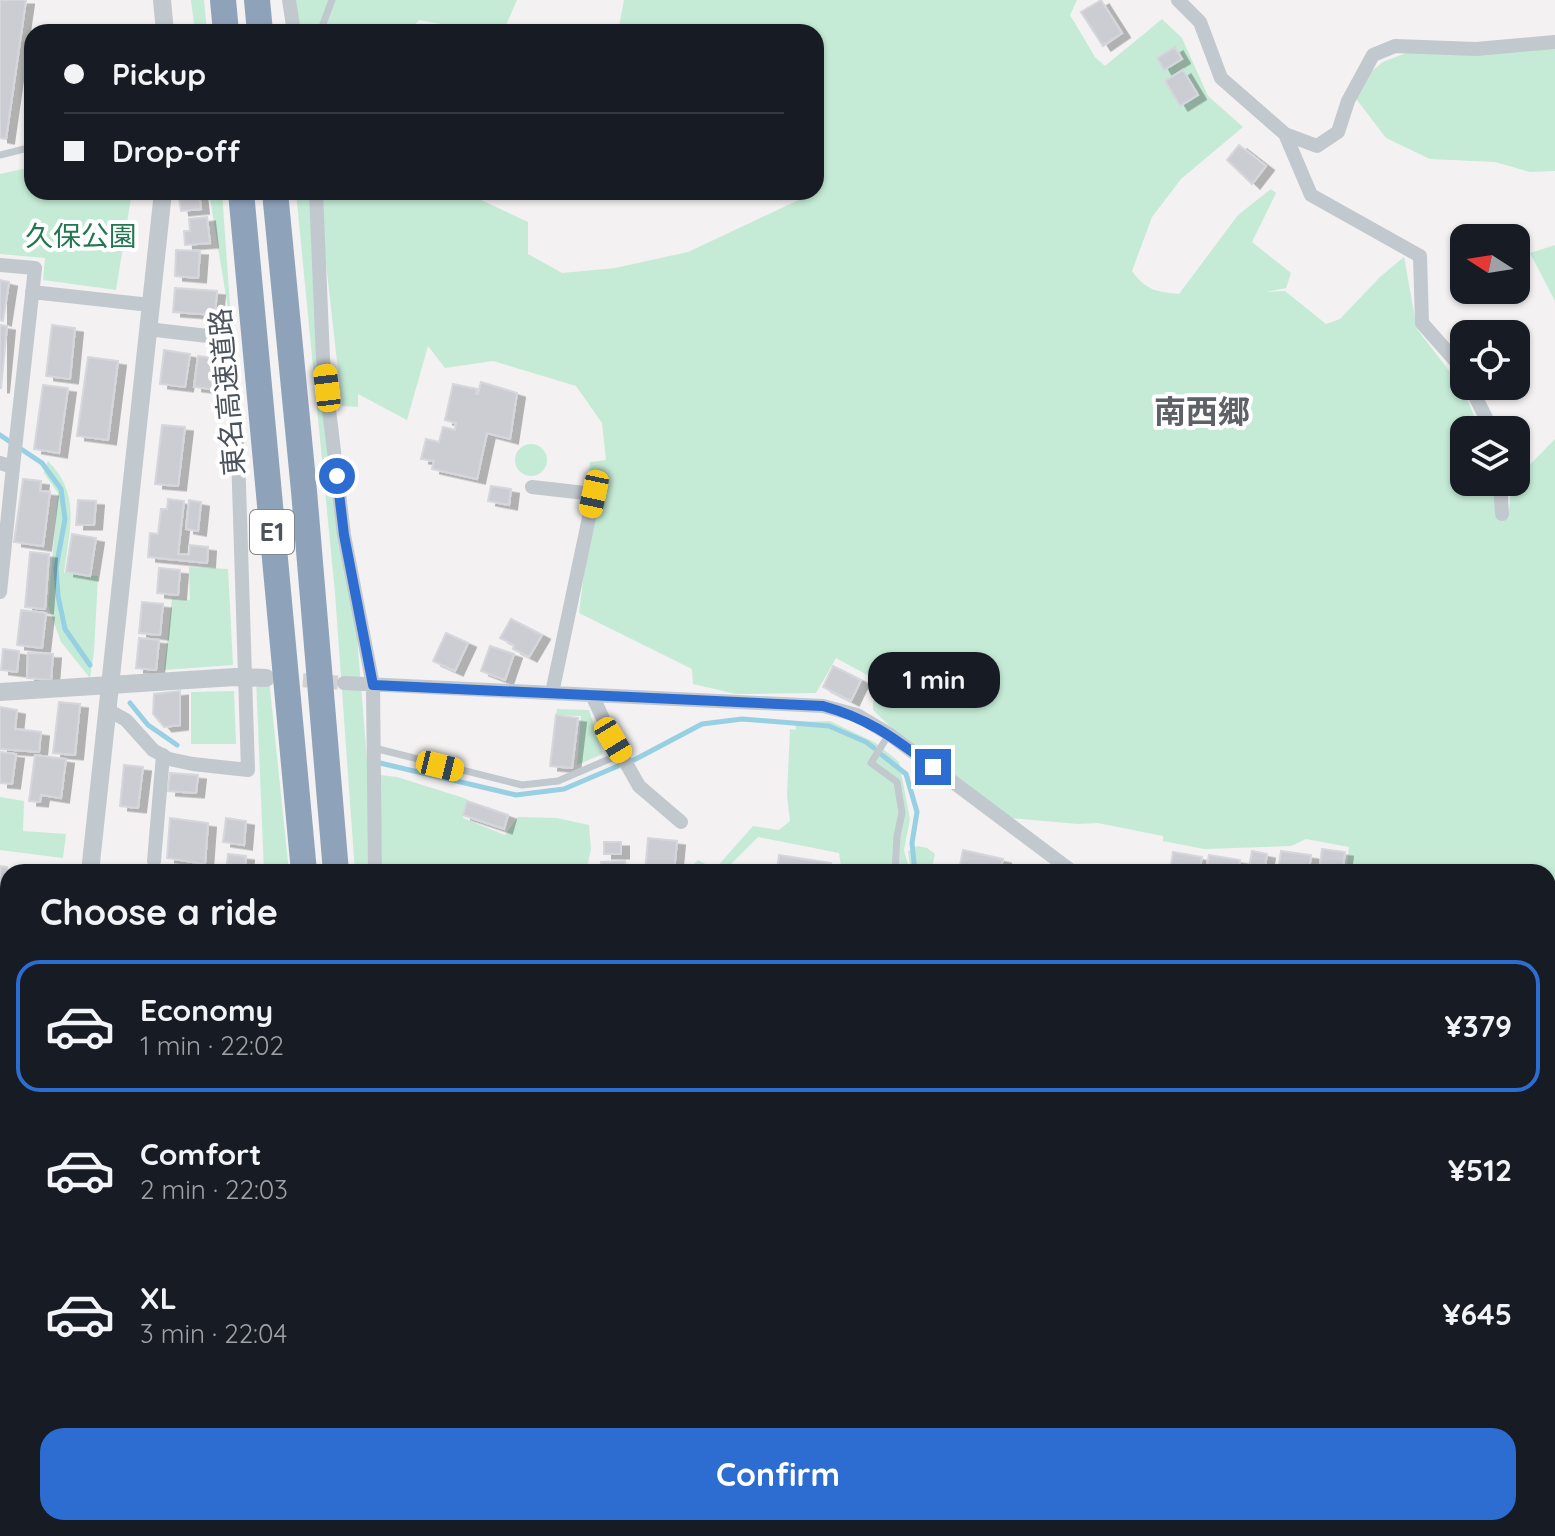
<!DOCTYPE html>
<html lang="en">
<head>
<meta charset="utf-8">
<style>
  :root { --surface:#171b24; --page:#20242c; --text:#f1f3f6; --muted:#9ea1a6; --line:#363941; --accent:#2d6dd1 }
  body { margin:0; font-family:Quicksand,"Noto Sans JP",sans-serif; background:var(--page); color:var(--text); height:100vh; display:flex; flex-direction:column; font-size:30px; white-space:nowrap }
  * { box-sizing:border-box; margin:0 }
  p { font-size:26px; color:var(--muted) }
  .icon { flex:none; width:44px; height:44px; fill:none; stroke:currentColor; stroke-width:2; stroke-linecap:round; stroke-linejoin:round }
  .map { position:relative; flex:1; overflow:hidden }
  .side { position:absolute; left:0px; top:864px; width:1556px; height:672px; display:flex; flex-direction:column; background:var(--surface); border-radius:24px 24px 0 0; box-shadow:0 2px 6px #0004 }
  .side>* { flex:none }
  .guide { position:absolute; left:24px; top:24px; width:800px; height:176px; border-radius:24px; box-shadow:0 2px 6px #0004; display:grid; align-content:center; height:176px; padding:0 40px; background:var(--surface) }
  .needle { width:52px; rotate:282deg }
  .buttons { position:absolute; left:1450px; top:224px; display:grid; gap:16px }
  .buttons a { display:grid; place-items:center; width:80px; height:80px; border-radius:16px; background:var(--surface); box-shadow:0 2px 6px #0004; font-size:40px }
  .end { position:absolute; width:36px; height:36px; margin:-18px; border:10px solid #2d6dd1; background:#fff; box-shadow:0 0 0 4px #fff }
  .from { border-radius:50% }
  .bubble { position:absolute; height:56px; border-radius:24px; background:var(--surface); box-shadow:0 2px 6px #0004; font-size:26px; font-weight:700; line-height:56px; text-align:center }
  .car { position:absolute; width:24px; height:48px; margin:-24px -12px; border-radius:10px; box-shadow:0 0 6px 2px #0007; background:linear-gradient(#f5c518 24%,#345 0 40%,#f5c518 0 76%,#345 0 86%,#f5c518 0) }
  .guide b { display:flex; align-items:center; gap:28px; height:76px; font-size:30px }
  .guide b+b { border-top:2px solid var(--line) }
  .guide i { width:20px; height:20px; background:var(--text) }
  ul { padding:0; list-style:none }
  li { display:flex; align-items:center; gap:24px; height:132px; margin:0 16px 12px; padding:0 24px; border:4px solid transparent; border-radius:24px }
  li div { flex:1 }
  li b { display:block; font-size:30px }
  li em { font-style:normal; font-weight:700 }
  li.current { border-color:var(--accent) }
  li>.icon { width:72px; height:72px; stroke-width:1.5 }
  h2 { padding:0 40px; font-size:36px; line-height:96px }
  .action { display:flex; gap:16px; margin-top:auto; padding:16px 40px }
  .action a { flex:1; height:92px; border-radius:24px; background:var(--accent); color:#fff; font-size:32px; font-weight:700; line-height:92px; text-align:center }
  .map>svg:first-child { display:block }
  .green { fill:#c5ebd6 }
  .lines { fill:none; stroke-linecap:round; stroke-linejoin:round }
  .stream { stroke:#97d0e3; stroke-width:5 }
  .building { fill:#cccdd3; stroke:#d6d7dc; stroke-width:2; filter:url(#shadow) }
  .minor-tunnel { stroke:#d1d1d3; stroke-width:14; stroke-dasharray:14 7; stroke-linecap:butt }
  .service { stroke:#c1c8ce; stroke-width:7 }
  .minor { stroke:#c1c8ce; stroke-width:14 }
  .tertiary { stroke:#c1c8ce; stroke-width:18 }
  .motorway { stroke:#8ea2ba; stroke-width:26 }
  .route { stroke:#2d6dd1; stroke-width:10 }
  .labels { text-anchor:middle; stroke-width:8; stroke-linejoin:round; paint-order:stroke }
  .shield { fill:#fff; stroke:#81878e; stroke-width:2 }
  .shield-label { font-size:26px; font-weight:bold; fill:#4b535d }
  .park-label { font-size:28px; fill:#227751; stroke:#fff }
  .street-label { font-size:28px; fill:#4b535d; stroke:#fff }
  .quarter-label { font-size:32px; font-weight:bold; fill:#5e6165; stroke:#fff }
</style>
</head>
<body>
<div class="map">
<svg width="1555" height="1536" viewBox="0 0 1555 1536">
  <defs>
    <filter id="shadow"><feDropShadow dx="8" dy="4.5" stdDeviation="0" flood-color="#0004"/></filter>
  </defs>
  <rect width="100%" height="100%" fill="#f3f1f1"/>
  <path class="green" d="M191 0H204L207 32H195Z
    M295 0H517L503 32H486L419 20 408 32H299Z
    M624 0H1077L1070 15 1095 57 1105 66 1162 19 1182 38 1208 96 1243 127 1181 179 1152 217 1132 271C1145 290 1157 292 1179 294L1238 215 1271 189 1276 193 1252 242 1291 273 1286 288 1266 292 1285 291 1326 324 1340 319 1380 277 1404 257 1417 329 1463 389 1480 430H1464V482H1494L1498 514 1508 518 1512 483 1516 482V479L1555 439V901L1548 906V872H1330V870L1346 871 1349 847 1306 839 1291 846 1204 849 1163 841V836L1098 823 1078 824 999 817 933 767 873 710V674L869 676 836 658 816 693 736 694 693 684 692 669 579 613 594 494 588 484 590 462 606 460 602 423 576 386 493 361 445 368 428 346 407 420 358 394V407L342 406 318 192H472L483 201 528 222V254L562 273 615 268 688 252 805 197 806 192H816V32H618Z
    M1555 42V171L1530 172 1495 162 1430 159 1386 138 1357 100V83L1383 62 1406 53Z
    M32 167V192H132L116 290 43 280 45 258 0 254V174Z
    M209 192H222L232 333Z
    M296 192H311L357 636 376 872H355L335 593Z
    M1555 245V301L1530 253Z
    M515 460a16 16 0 1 1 32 0a16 16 0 1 1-32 0Z
    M48 461C82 495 69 530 64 573L98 576 94 652 90 678 61 642 48 606 58 493 44 473Z
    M189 567 228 569 233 665 164 670 172 598 190 600Z
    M256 678 269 679 289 872H264Z
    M234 691 236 744H191V692Z
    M557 709 589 710 603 754 577 765 581 716 556 715Z
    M830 721 876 743 899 762 910 819 904 850 910 872H842L839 853 758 837 723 872H686L698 860 715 869 753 826 779 830 790 821 787 796 790 729 796 730 795 722Z
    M380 775 397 777 467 799 463 818 505 835 518 817 557 818 589 825 591 849 586 872H382Z
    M0 797 24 801 23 831 66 834 63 858 0 850Z
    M918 846 927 848 935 854 931 872H911L908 851Z
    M1548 923 1555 928V968L1548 969Z
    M1548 1139 1555 1142V1536H1172V1528H1548Z
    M283 1528H327V1536H283Z
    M429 1528H508L512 1536H431Z
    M552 1528H736L737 1536H555Z"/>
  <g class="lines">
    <path class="stream" d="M0 435 42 463 61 489 65 519 56 568 58 596 65 629 90 665
      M130 703 148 725 177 745
      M882 755 906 774 917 812 912 843 915 872
      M634 760 702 724 742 719 829 726 866 742 874 748
      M380 763 516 795 564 789 618 766
      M1548 1007H1555
      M0 1476H8
      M264 1528 265 1536"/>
  </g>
  <path class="building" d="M0 0H26L6 139 0 138Z
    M1101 0 1122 33 1103 46 1081 12Z
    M1175 47 1182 59 1164 70 1157 58Z
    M1183 70 1198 95 1180 106 1165 81Z
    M1239 145 1266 166 1252 184 1227 160Z
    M184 192H199L201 209 181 211 179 198H185Z
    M207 217 210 243 185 245 184 231H190L189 219Z
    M176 250 200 251 198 278 175 276Z
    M0 280 9 282 3 321 0 320Z
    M175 288 217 291 215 315 173 312Z
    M0 325 7 326 1 388H0Z
    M52 325 75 328 70 379 46 376Z
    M164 350 190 354 185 387 160 384Z
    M198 356 222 359 218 390 194 387Z
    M88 357 118 361 108 440 77 436Z
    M481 382 517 393 510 439 487 433 477 479 432 469 434 461 421 459 426 439 439 442 443 427 455 430 456 423 445 420 453 384 477 389 476 394H478Z
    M43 385 68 388 59 453 34 449Z
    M162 425 185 427 178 486 155 484Z
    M23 479 41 481 40 491 50 492 43 546 14 542Z
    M491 486 511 489 509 505 488 501Z
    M168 499 184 501 178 554 189 555 190 545 208 547 207 563 148 557 150 533 158 534 161 509H167Z
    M78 500 96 501 94 525H76Z
    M189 500 201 502 198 531 186 529Z
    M72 534 96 538 90 576 66 572Z
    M30 552 49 554 45 609 25 607Z
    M159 568 180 570 178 595 157 593Z
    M142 602 163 604 160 635 139 633Z
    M21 610 46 613 42 648 17 645Z
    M511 619 542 635 529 657 513 649 514 645 500 638Z
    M446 633 468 643 455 671 433 661Z
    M139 638 159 640 156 670 136 668Z
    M490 646 514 654 505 680 481 671Z
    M3 649 19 651 17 672 1 670Z
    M28 653 53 654 51 680 27 678Z
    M833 666 861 680 851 701 823 687Z
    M180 691V725L164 727 153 714 154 694Z
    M59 702 80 704 75 755 53 753Z
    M0 707 17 710 15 729 41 732 39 752 0 749Z
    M556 715 578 718 572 768 550 766Z
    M0 752 16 754 12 784 0 783Z
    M35 755 66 759 61 798 41 795 40 802 29 801Z
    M124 765 143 767 138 808 120 806Z
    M170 773 198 775 196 793 168 791Z
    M467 801 508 815 504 829 463 815Z
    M170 818 208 823 205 864 167 858Z
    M226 818 246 821 244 845 223 842Z
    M648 838 677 841 674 872H645Z
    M604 842H621V854H604Z
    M1322 849 1345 852 1343 867 1320 864Z
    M963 850 1003 859 1000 872 959 870Z
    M1252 851 1267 854 1264 872H1248Z
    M1281 851 1311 855 1309 872H1278Z
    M1173 852 1202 857 1199 872H1170Z
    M228 854 246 856 245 867 227 864Z
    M779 855 831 863 830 872H777Z
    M1209 855 1240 860 1238 872 1206 870Z
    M625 861 626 872H601V862Z
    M0 866 7 867 5 885H0Z
    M20 867 40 870V872H19Z
    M114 867 143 870 142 872H114Z
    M0 1016H8V1161H0Z
    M1555 1063V1100H1550L1548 1064Z
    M0 1181H8V1296H0Z
    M2 1482H8V1507H3Z
    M0 1518H8V1528H22L23 1536H1Z
    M89 1528H118V1536H89Z
    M201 1528H220V1536H201Z
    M739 1528H838L839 1536H740Z
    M888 1528H978L971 1536H899Z
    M888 1528H1124L1125 1536H899Z
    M1086 1528H1124L1125 1536H1086Z"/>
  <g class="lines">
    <path class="minor-tunnel" d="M282 679 344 683"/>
    <path class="service" d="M320 32 332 0
      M0 155 32 147
      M889 734 871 763 897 782 902 813 897 836 895 872
      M374 748 522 785 558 781 621 754"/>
    <path class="minor" d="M289 0 294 32
      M1178 0 1200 22 1221 78 1285 134 1311 195 1420 256 1422 323 1460 366 1464 375
      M1285 134 1317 146 1338 132 1348 101 1373 55 1395 46 1476 49 1555 42
      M316 192 323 359 344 535 373 685 375 872
      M0 265 35 268 13 467
      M32 292 150 305
      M1470 386 1492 430
      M0 463 13 467 0 592
      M1500 482 1502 514
      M532 487 594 494 552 693
      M344 683 823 706 857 715 889 734 1073 872
      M592 695 613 740 639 786 681 822
      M108 710 126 720 153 750 169 759 193 764 248 770 238 454 225 338 147 329
      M154 861 163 755
      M0 978H8
      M1548 982 1555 984
      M0 1314H8
      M179 1528V1536
      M277 1528V1536
      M521 1528 524 1536
      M1148 1528 1149 1536"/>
    <path class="tertiary" d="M162 0 165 32
      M0 692 235 677 266 678
      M90 872 163 192
      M59 1528V1536
      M1390 1536 1391 1528"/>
    <path class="motorway" d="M223 0 226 32
      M257 0 260 32
      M241 192 304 872
      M275 192 304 491 336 872
      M341 1528V1536
      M372 1528 373 1536
      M412 1528 413 1536"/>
  </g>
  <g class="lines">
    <path class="route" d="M337 476 344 535 373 685 823 706C870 719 895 739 933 767"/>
  </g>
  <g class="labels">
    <rect class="shield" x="250" y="510" width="44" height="44" rx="6"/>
    <g class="shield-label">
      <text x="272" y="541">E1</text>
    </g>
    <g class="park-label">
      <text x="81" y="246">久保公園</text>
    </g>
    <g class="street-label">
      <text transform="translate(227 392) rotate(-95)" y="10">東名高速道路</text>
    </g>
    <g class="quarter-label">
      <text x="1202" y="423">南西郷</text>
    </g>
  </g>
</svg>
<div class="buttons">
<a><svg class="needle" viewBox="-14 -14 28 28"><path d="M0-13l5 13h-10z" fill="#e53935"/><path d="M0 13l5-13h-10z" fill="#9ea1a6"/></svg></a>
<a><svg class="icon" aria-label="locate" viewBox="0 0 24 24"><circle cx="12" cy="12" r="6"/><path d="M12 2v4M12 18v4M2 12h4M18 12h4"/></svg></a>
<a><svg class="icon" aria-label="layers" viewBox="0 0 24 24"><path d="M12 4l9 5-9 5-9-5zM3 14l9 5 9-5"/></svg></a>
</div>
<i class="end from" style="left:337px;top:476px"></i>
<i class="end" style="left:933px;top:767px"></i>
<div class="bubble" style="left:868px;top:652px;width:132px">1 min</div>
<i class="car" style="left:327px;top:388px;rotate:353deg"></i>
<i class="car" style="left:594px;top:494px;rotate:192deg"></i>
<i class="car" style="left:613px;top:740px;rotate:149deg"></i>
<i class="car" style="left:440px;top:766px;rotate:104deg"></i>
<div class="guide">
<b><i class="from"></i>Pickup</b>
<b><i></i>Drop-off</b>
</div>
<section class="side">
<h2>Choose a ride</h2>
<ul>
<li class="current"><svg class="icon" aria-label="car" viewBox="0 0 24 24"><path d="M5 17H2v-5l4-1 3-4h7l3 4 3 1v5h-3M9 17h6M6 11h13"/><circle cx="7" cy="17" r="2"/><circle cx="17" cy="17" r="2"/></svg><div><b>Economy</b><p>1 min · 22:02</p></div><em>¥379</em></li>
<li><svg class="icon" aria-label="car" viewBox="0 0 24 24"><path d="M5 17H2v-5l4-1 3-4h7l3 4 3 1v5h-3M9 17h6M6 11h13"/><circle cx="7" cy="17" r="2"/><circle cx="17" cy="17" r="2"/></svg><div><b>Comfort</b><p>2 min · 22:03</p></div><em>¥512</em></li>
<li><svg class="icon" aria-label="car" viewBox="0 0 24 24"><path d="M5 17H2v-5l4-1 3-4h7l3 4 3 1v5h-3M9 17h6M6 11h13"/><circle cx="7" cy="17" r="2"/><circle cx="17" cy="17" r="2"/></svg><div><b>XL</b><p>3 min · 22:04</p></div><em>¥645</em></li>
</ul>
<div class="action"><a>Confirm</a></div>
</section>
</div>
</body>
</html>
